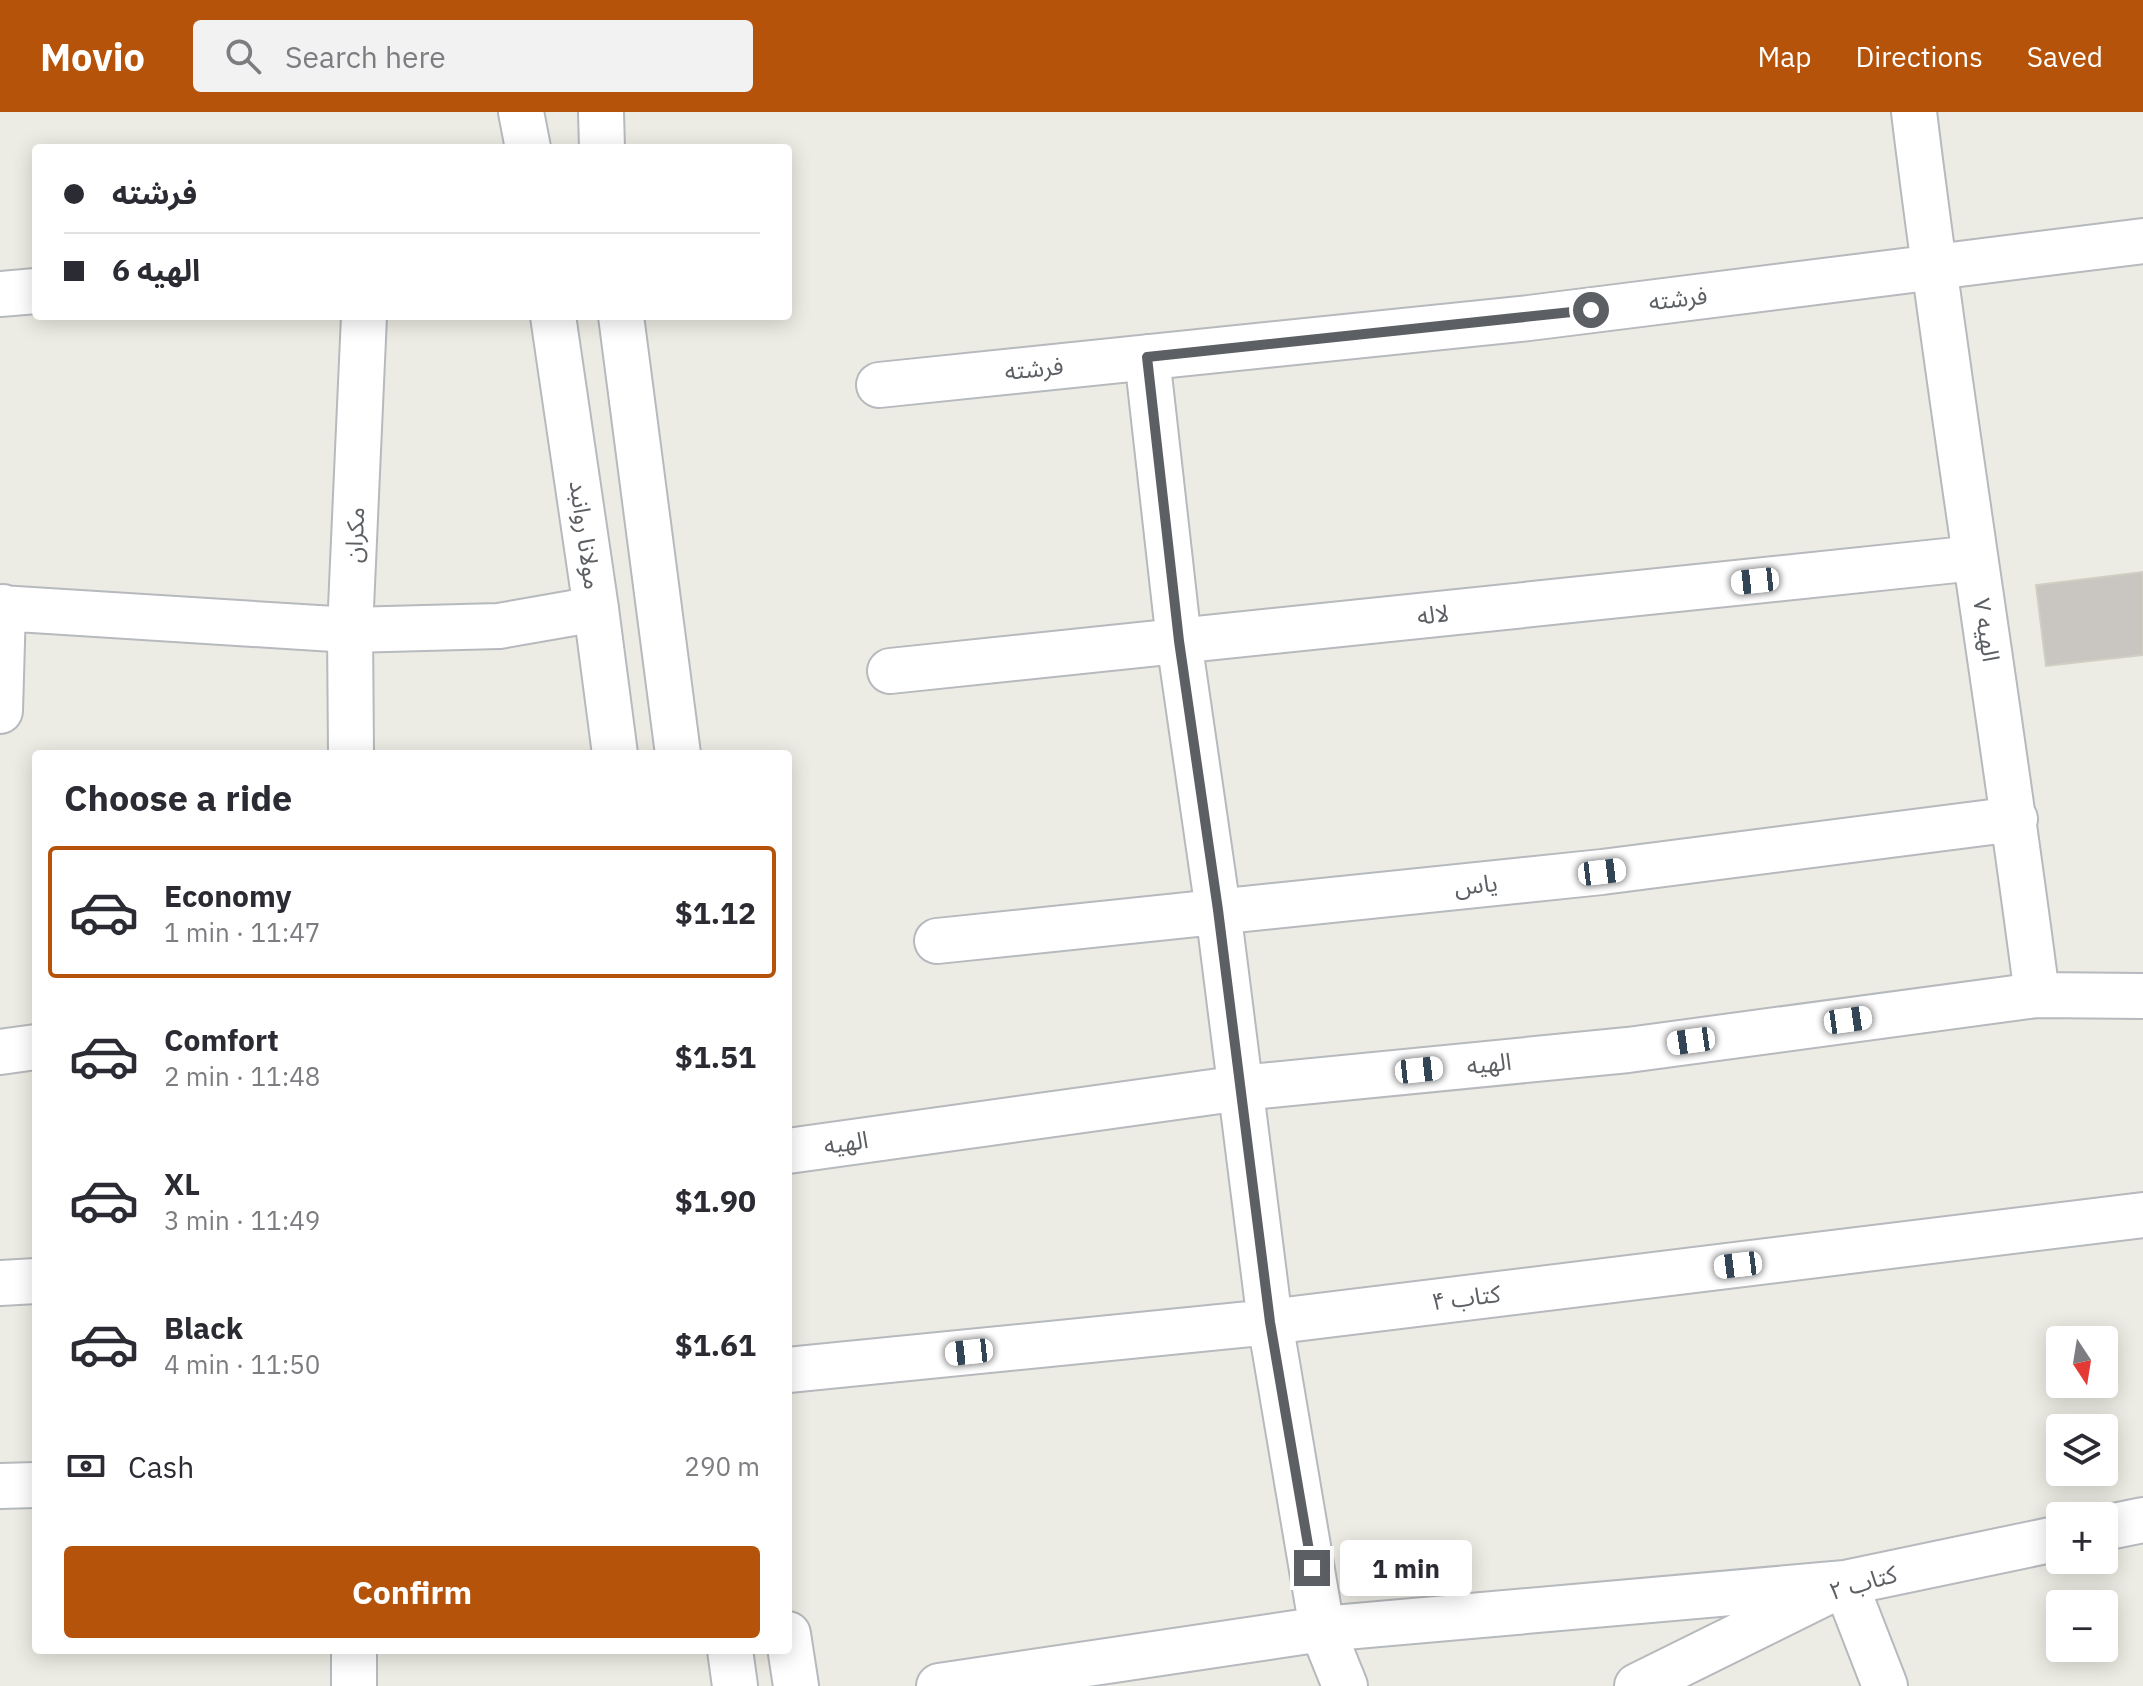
<!DOCTYPE html>
<html lang="en">
<head>
<meta charset="utf-8">
<style>
  :root { --surface:#fff; --page:#f2f2f3; --text:#2b2b33; --muted:#7c7c81; --line:#e1e1e2; --accent:#b45309 }
  body { margin:0; font-family:"IBM Plex Sans","Noto Sans Arabic",sans-serif; background:var(--page); color:var(--text); height:100vh; display:flex; flex-direction:column; font-size:30px; white-space:nowrap }
  * { box-sizing:border-box; margin:0 }
  p { font-size:26px; color:var(--muted) }
  .icon { flex:none; width:44px; height:44px; fill:none; stroke:currentColor; stroke-width:2; stroke-linecap:round; stroke-linejoin:round }
  .map { position:relative; flex:1; overflow:hidden }
  .drawer { position:absolute; left:32px; top:638px; width:760px; height:904px; display:flex; flex-direction:column; background:var(--surface); border-radius:8px; box-shadow:0 4px 20px #0003 }
  .drawer>* { flex:none }
  .guide { position:absolute; left:32px; top:32px; width:760px; height:176px; border-radius:8px; box-shadow:0 4px 20px #0003; display:grid; align-content:center; height:176px; padding:0 32px; background:var(--surface) }
  .needle { width:52px; rotate:168deg }
  .tools { position:absolute; left:2046px; top:1214px; display:grid; gap:16px }
  .tools a { display:grid; place-items:center; width:72px; height:72px; border-radius:8px; background:var(--surface); box-shadow:0 4px 20px #0003; font-size:40px }
  .end { position:absolute; width:36px; height:36px; margin:-18px; border:10px solid #5c5f63; background:#fff; box-shadow:0 0 0 4px #fff }
  .from { border-radius:50% }
  .bubble { position:absolute; height:56px; border-radius:8px; background:var(--surface); box-shadow:0 4px 20px #0003; font-size:26px; font-weight:700; line-height:56px; text-align:center }
  .car { position:absolute; width:24px; height:48px; margin:-24px -12px; border-radius:10px; box-shadow:0 0 6px 2px #0007; background:linear-gradient(#fff 24%,#345 0 40%,#fff 0 76%,#345 0 86%,#fff 0) }
  .guide b { display:flex; align-items:center; gap:28px; height:76px; font-size:30px }
  .guide b+b { border-top:2px solid var(--line) }
  .guide i { width:20px; height:20px; background:var(--text) }
  ul { padding:0; list-style:none }
  li { display:flex; align-items:center; gap:24px; height:132px; margin:0 16px 12px; padding:0 16px; border:4px solid transparent; border-radius:8px }
  li div { flex:1 }
  li b { display:block; font-size:30px }
  li em { font-style:normal; font-weight:700 }
  li.active { border-color:var(--accent) }
  li>.icon { width:72px; height:72px; stroke-width:1.5 }
  h2 { padding:0 32px; font-size:36px; line-height:96px }
  .pay { display:flex; align-items:center; gap:20px; height:88px; padding:0 32px; font-size:30px }
  .pay p { margin-inline-start:auto }
  .cta { display:flex; gap:16px; margin-top:auto; padding:16px 32px }
  .cta a { flex:1; height:92px; border-radius:8px; background:var(--accent); color:#fff; font-size:32px; font-weight:700; line-height:92px; text-align:center }
  header { display:flex; align-items:center; gap:48px; box-sizing:border-box; height:112px; padding:0 40px; background:var(--accent); color:#fff }
  header strong { font-size:38px }
  nav { display:flex; gap:44px; margin-inline-start:auto; font-size:28px }
  .search { width:560px; height:72px; background:var(--page); display:flex; align-items:center; gap:20px; box-sizing:border-box; padding:0 28px; border-radius:8px; color:var(--muted); font-size:30px }
  .map>svg:first-child { display:block }
  .building { fill:#c9c6c1; stroke:#d1cec3; stroke-width:2 }
  .lines { fill:none; stroke-linecap:round; stroke-linejoin:round }
  .minor-casing { stroke:#b6b9bd; stroke-width:48 }
  .tertiary-casing { stroke:#b6b9bd; stroke-width:48 }
  .minor { stroke:#fff; stroke-width:44 }
  .tertiary { stroke:#fff; stroke-width:44 }
  .route { stroke:#5c5f63; stroke-width:10 }
  .labels { text-anchor:middle; stroke-width:8; stroke-linejoin:round; paint-order:stroke }
  .street-label { font-size:24px; fill:#5c5f63; stroke:#fff }
</style>
</head>
<body>
<header>
<strong>Movio</strong>
<div class="search"><svg class="icon" aria-label="search" viewBox="0 0 24 24"><circle cx="10" cy="10" r="6"/><path d="M15 15l6 6"/></svg>Search here</div>
<nav><a>Map</a><a>Directions</a><a>Saved</a></nav>
</header>
<div class="map">
<svg width="2143" height="1574" viewBox="0 0 2143 1574">
  <rect width="100%" height="100%" fill="#edece4"/>
  <path class="building" d="M2143 460V543L2046 554 2036 473Z"/>
  <g class="lines">
    <g class="minor-casing">
      <path id="minor" d="M1914 0C1950 295 1999 588 2037 883
        M1147 245 1179 529 1218 798 1270 1210 1322 1517 1345 1574
        M879 273 1529 206 2143 129
        M0 496 350 518 499 514 596 497
        M890 559 1975 446
        M0 599 3 495
        M351 642 350 518 364 204
        M937 829 1602 760 2015 707
        M0 940 36 935
        M788 1039 1241 976 1628 938 2037 883 2143 884
        M0 1171 36 1169
        M788 1258 1270 1210 2143 1103
        M0 1374 36 1373
        M2104 1416 2143 1408
        M354 1538V1574
        M939 1574 1322 1517 1845 1471 1885 1574
        M1637 1574 1845 1471 2060 1426"/>
    </g>
    <g class="tertiary-casing">
      <path id="tertiary" d="M521 0 528 36
        M601 0 602 36
        M0 182 36 179
        M553 204 596 497 615 642
        M621 204 678 642
        M788 1522 796 1574
        M730 1538 735 1574"/>
    </g>
    <use href="#minor" class="minor"/>
    <use href="#tertiary" class="tertiary"/>
  </g>
  <g class="lines">
    <path class="route" d="M1312 1456 1270 1210 1218 798 1179 529 1147 245 1591 198"/>
  </g>
  <g class="labels">
    <g class="street-label">
      <text transform="translate(1678 187) rotate(-7)" y="8">فرشته</text>
      <text transform="translate(1034 257) rotate(-6)" y="8">فرشته</text>
      <text transform="translate(355 423) rotate(-87)" y="8">مکران</text>
      <text transform="translate(585 423) rotate(82)" y="8">مولانا روانبد</text>
      <text transform="translate(1433 503) rotate(-6)" y="8">لاله</text>
      <text transform="translate(1986 518) rotate(81)" y="8">الهیه ۷</text>
      <text transform="translate(1476 773) rotate(-6)" y="8">یاس</text>
      <text transform="translate(1489 952) rotate(-6)" y="8">الهیه</text>
      <text transform="translate(846 1031) rotate(-8)" y="8">الهیه</text>
      <text transform="translate(1466 1186) rotate(-7)" y="8">کتاب ۴</text>
      <text transform="translate(1863 1471) rotate(-16)" y="8">کتاب ۲</text>
    </g>
  </g>
</svg>
<div class="tools">
<a><svg class="needle" viewBox="-14 -14 28 28"><path d="M0-13l5 13h-10z" fill="#e53935"/><path d="M0 13l5-13h-10z" fill="#7c7c81"/></svg></a>
<a><svg class="icon" aria-label="layers" viewBox="0 0 24 24"><path d="M12 4l9 5-9 5-9-5zM3 14l9 5 9-5"/></svg></a>
<a>+</a>
<a>−</a>
</div>
<i class="end from" style="left:1591px;top:198px"></i>
<i class="end" style="left:1312px;top:1456px"></i>
<div class="bubble" style="left:1340px;top:1428px;width:132px">1 min</div>
<i class="car" style="left:1755px;top:469px;rotate:264deg"></i>
<i class="car" style="left:1602px;top:760px;rotate:83deg"></i>
<i class="car" style="left:1848px;top:908px;rotate:82deg"></i>
<i class="car" style="left:1691px;top:929px;rotate:262deg"></i>
<i class="car" style="left:1419px;top:958px;rotate:84deg"></i>
<i class="car" style="left:1738px;top:1153px;rotate:263deg"></i>
<i class="car" style="left:969px;top:1240px;rotate:264deg"></i>
<div class="guide">
<b><i class="from"></i>فرشته</b>
<b><i></i>الهیه 6</b>
</div>
<section class="drawer">
<h2>Choose a ride</h2>
<ul>
<li class="active"><svg class="icon" aria-label="car" viewBox="0 0 24 24"><path d="M5 17H2v-5l4-1 3-4h7l3 4 3 1v5h-3M9 17h6M6 11h13"/><circle cx="7" cy="17" r="2"/><circle cx="17" cy="17" r="2"/></svg><div><b>Economy</b><p>1 min · 11:47</p></div><em>$1.12</em></li>
<li><svg class="icon" aria-label="car" viewBox="0 0 24 24"><path d="M5 17H2v-5l4-1 3-4h7l3 4 3 1v5h-3M9 17h6M6 11h13"/><circle cx="7" cy="17" r="2"/><circle cx="17" cy="17" r="2"/></svg><div><b>Comfort</b><p>2 min · 11:48</p></div><em>$1.51</em></li>
<li><svg class="icon" aria-label="car" viewBox="0 0 24 24"><path d="M5 17H2v-5l4-1 3-4h7l3 4 3 1v5h-3M9 17h6M6 11h13"/><circle cx="7" cy="17" r="2"/><circle cx="17" cy="17" r="2"/></svg><div><b>XL</b><p>3 min · 11:49</p></div><em>$1.90</em></li>
<li><svg class="icon" aria-label="car" viewBox="0 0 24 24"><path d="M5 17H2v-5l4-1 3-4h7l3 4 3 1v5h-3M9 17h6M6 11h13"/><circle cx="7" cy="17" r="2"/><circle cx="17" cy="17" r="2"/></svg><div><b>Black</b><p>4 min · 11:50</p></div><em>$1.61</em></li>
</ul>
<div class="pay"><svg class="icon" aria-label="cash" viewBox="0 0 24 24"><path d="M3 7h18v10H3z"/><circle cx="12" cy="12" r="2"/></svg>Cash<p>290 m</p></div>
<div class="cta"><a>Confirm</a></div>
</section>
</div>
</body>
</html>
